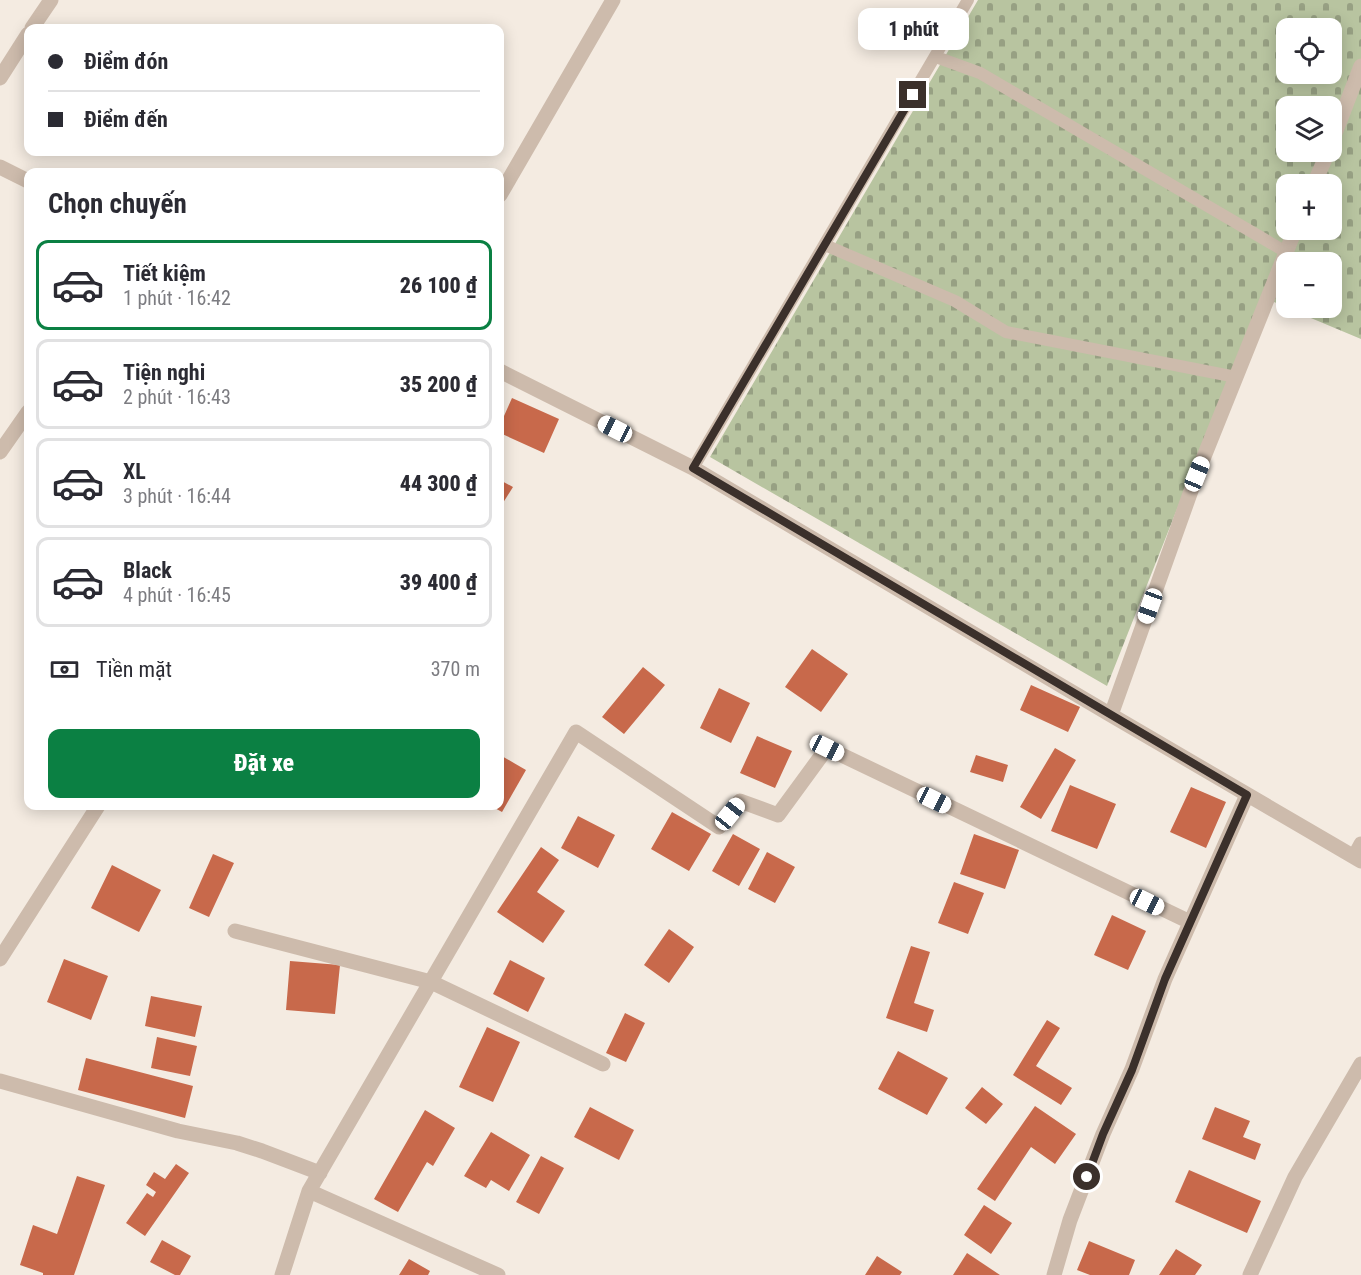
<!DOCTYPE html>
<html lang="vi">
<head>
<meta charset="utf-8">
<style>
  :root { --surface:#fff; --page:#f2f2f3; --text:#2b2b33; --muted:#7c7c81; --line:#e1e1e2; --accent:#0b8043 }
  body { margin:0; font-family:"Roboto Condensed",sans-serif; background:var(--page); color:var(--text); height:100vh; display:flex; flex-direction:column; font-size:22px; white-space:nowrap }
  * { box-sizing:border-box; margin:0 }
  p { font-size:20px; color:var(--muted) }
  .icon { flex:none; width:33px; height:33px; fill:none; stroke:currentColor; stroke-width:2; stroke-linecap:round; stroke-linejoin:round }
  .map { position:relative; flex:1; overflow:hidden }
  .side { position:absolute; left:24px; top:168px; width:480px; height:642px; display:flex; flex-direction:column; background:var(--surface); border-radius:12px; box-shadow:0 3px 15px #0003 }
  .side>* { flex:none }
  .hud { position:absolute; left:24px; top:24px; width:480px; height:132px; border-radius:12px; box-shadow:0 3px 15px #0003; display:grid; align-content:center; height:132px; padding:0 24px; background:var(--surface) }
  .controls { position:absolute; left:1276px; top:18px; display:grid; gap:12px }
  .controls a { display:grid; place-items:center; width:66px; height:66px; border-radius:12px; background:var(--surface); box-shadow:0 3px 15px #0003; font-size:30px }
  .end { position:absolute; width:27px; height:27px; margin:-14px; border:8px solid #3b302b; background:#fff; box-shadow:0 0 0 3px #fff }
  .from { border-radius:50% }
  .bubble { position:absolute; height:42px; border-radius:12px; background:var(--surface); box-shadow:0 3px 15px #0003; font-size:20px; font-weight:800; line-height:42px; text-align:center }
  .car { position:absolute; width:18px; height:36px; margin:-18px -9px; border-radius:8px; box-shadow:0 0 4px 2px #0007; background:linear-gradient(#fff 24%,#345 0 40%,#fff 0 76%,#345 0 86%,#fff 0) }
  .hud b { display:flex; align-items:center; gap:21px; height:57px; font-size:22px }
  .hud b+b { border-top:2px solid var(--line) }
  .hud i { width:15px; height:15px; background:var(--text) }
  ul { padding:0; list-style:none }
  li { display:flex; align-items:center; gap:18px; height:90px; margin:0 12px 9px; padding:0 12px; border:3px solid var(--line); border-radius:12px }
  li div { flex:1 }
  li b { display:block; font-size:22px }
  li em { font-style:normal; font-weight:800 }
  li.current { border-color:var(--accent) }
  li>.icon { width:54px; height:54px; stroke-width:1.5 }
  h2 { padding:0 24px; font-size:27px; line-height:72px }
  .pay { display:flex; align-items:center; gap:15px; height:66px; padding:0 24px; font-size:22px }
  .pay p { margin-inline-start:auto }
  .button { display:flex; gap:12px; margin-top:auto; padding:12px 24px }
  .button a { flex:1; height:69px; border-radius:12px; background:var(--accent); color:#fff; font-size:24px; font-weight:800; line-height:69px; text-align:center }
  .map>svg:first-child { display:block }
  .cemetery { fill:url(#cemetery-stones); fill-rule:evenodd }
  .building { fill:#c8694b }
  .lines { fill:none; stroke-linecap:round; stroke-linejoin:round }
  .service { stroke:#cdbbac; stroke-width:12 }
  .minor { stroke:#cdbbac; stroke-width:15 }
  .route { stroke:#3b302b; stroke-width:8 }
</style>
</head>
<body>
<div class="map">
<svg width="1361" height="1275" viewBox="0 0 1361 1275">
  <defs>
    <pattern id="cemetery-stones" width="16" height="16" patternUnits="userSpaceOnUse" patternTransform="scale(1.5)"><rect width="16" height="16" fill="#b8c4a0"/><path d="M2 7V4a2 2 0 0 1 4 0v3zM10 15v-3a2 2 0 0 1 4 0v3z" fill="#97a083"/></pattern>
  </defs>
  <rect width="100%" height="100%" fill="#f4ebe1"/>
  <path class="cemetery" d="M978 0H1361V339L1287 308H1332V262H1287V307L1261 297 1107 686 710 457ZM1287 28H1332V74H1287ZM1287 106H1332V152H1287ZM1287 184H1332V230H1287Z"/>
  <path class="building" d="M512 398 559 419 544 453 500 433V425Z
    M500 480 513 487 501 506 500 505Z
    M812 649 848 674 821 712 785 687Z
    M643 667 665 685 624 734 602 717Z
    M1031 685 1080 707 1068 732 1020 710Z
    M719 688 750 703 731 743 700 728Z
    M757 736 792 751 775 788 740 773Z
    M1055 748 1076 760 1041 819 1020 807Z
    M500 755 526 770 502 812 491 806H500Z
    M976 755 1008 765 1003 782 970 772Z
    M1070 785 1116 804 1097 849 1051 831Z
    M1191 787 1226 802 1206 848 1170 832Z
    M672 812 711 834 689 871 651 849Z
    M578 816 615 835 598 868 561 848Z
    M733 834 760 849 739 886 712 871Z
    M974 834 1019 850 1005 889 960 874Z
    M541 847 559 860 537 892 565 911 543 943 497 912Z
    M767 852 795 867 775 903 748 889Z
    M213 854 234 863 209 917 189 908Z
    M112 865 161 890 139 932 91 908Z
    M954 882 984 893 968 934 938 923Z
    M1112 915 1146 931 1128 970 1094 955Z
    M669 929 694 947 669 983 644 965Z
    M911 946 930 952 914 1003 934 1010 927 1032 886 1018Z
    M64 959 108 976 91 1020 47 1002Z
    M510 960 545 978 528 1012 493 994Z
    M290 961 340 965 335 1014 286 1010Z
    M151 996 202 1006 195 1037 145 1026Z
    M625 1013 645 1023 626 1062 606 1053Z
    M1047 1020 1060 1028 1036 1066 1072 1088 1061 1105 1013 1075Z
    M487 1027 520 1042 493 1102 459 1087Z
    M157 1037 197 1046 190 1076 151 1068Z
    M898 1051 948 1078 927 1115 878 1089Z
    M86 1058 193 1086 185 1118 78 1090Z
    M982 1087 1003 1104 986 1124 965 1108Z
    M1035 1106 1076 1134 1055 1164 1031 1147 995 1201 977 1189Z
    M590 1107 634 1130 619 1160 574 1137Z
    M1215 1107 1250 1121 1243 1137 1261 1144 1255 1160 1202 1139Z
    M425 1110 455 1128 433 1166 427 1162 398 1212 374 1199Z
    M491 1132 530 1155 509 1191 491 1180 486 1188 464 1176Z
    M541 1156 564 1168 539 1214 516 1202Z
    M176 1164 189 1173 145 1236 126 1223 147 1193 153 1197 156 1192 146 1185 154 1172 165 1179Z
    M1189 1170 1261 1201 1247 1233 1175 1202Z
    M77 1176 105 1185 74 1275H43V1273L20 1265 33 1225 57 1234Z
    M984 1205 1012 1223 991 1254 964 1235Z
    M162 1240 191 1256 180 1275H175L150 1262Z
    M1089 1241 1135 1260 1129 1275H1090L1077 1270Z
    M1176 1249 1202 1265 1195 1275H1159Z
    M967 1253 1000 1275H953Z
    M877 1256 902 1272 900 1275H865Z
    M409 1259 430 1271 428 1275H399Z"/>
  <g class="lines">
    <path class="service" d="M936 57 980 73 1286 252
      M825 245 955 301 1006 332 1236 377
      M693 468 968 0"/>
    <path class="minor" d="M32 28 51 0
      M0 78 28 34
      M1332 141 1361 66
      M0 167 28 181
      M1314 184 1328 152
      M500 195 613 0
      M500 371 693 468 1111 715 1361 861
      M0 452 28 412
      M1111 715 1197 474 1295 230
      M1354 857 1361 844
      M235 931 431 982 603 1064
      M0 959 98 806
      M0 1081 178 1131 237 1143 262 1151 320 1173
      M309 1191 498 1275
      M282 1275 309 1191 576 732 719 827 740 801 778 815 827 748 1190 922
      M1054 1275 1070 1220 1103 1134 1132 1069 1165 979 1247 795
      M1250 1275 1295 1177 1361 1064"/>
  </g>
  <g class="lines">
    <path class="route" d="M913 95 693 468 1247 795 1165 979 1132 1070 1103 1134 1087 1177"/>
  </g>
</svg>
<div class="controls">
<a><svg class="icon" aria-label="locate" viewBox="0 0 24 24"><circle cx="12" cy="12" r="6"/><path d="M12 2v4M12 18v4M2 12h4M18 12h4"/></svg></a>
<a><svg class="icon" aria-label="layers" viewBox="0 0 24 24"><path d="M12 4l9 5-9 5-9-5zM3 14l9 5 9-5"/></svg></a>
<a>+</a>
<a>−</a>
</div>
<i class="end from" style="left:1087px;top:1177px"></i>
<i class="end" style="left:913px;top:95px"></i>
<div class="bubble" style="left:858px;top:8px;width:111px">1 phút</div>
<i class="car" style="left:615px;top:429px;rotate:297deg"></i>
<i class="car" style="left:1197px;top:474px;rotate:22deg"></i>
<i class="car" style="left:1150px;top:606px;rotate:200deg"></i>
<i class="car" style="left:827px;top:748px;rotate:116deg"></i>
<i class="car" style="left:934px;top:800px;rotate:116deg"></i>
<i class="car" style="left:730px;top:814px;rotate:39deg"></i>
<i class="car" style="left:1147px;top:902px;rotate:116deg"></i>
<div class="hud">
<b><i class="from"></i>Điểm đón</b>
<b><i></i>Điểm đến</b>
</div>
<section class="side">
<h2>Chọn chuyến</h2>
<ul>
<li class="current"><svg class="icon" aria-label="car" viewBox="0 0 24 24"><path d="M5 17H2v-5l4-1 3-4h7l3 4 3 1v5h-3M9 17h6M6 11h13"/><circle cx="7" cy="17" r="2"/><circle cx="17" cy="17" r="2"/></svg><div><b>Tiết kiệm</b><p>1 phút · 16:42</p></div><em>26 100 ₫</em></li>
<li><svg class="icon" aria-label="car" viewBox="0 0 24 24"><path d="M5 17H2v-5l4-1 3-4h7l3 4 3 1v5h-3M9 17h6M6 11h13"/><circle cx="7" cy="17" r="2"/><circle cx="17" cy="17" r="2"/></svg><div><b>Tiện nghi</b><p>2 phút · 16:43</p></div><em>35 200 ₫</em></li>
<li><svg class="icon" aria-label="car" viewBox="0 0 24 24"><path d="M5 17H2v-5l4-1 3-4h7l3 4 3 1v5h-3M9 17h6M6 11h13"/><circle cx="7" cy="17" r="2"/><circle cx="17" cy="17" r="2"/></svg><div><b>XL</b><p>3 phút · 16:44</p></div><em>44 300 ₫</em></li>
<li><svg class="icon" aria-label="car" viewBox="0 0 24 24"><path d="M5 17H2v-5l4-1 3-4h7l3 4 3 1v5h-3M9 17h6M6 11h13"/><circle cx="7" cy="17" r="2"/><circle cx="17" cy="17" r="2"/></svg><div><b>Black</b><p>4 phút · 16:45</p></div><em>39 400 ₫</em></li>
</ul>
<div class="pay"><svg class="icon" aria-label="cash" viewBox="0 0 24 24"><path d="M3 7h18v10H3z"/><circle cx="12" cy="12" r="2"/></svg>Tiền mặt<p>370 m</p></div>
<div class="button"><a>Đặt xe</a></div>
</section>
</div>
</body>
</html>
